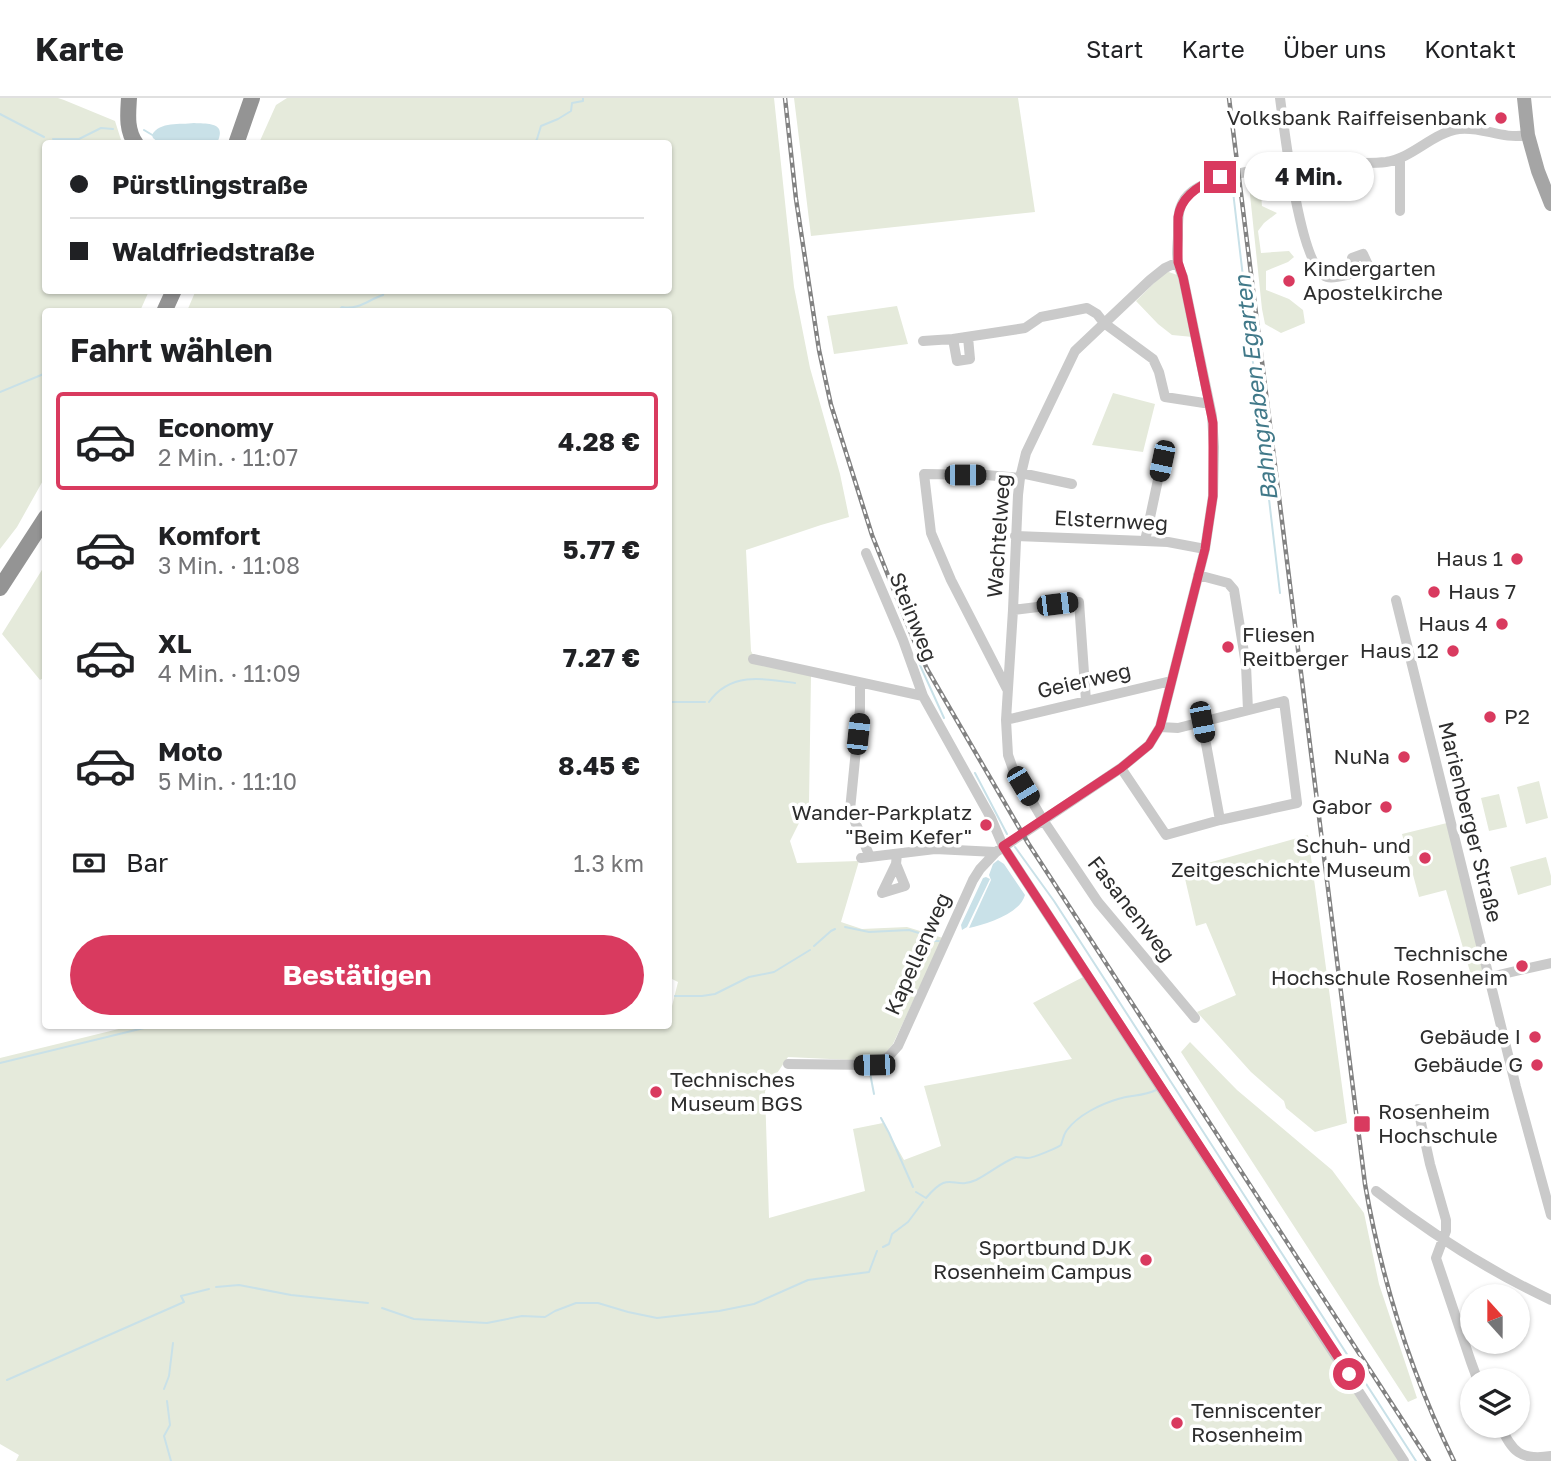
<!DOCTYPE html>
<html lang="de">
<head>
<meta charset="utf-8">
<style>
  :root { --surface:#fff; --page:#f2f2f2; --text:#202124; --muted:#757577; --line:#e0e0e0; --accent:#d93a5f }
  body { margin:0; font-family:"Golos Text",sans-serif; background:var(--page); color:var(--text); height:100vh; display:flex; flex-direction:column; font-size:26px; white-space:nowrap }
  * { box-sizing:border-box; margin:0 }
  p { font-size:23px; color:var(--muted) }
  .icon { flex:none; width:38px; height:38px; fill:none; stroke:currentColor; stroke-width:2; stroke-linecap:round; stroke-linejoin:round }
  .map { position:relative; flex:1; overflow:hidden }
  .panel { position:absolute; left:42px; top:210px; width:630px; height:721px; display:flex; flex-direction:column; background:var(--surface); border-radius:7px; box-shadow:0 2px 5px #0004 }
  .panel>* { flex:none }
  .hud { position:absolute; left:42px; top:42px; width:630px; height:154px; border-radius:7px; box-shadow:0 2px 5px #0004; display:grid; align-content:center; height:154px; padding:0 28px; background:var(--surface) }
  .needle { width:46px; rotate:339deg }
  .controls { position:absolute; left:1460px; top:1186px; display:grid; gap:14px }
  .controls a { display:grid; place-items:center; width:70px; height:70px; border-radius:50%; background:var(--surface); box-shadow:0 2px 5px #0004; font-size:35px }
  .end { position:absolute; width:32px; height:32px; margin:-16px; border:9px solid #d93a5f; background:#fff; box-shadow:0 0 0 4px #fff }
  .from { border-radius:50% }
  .bubble { position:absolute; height:49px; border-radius:24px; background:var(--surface); box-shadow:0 2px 5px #0004; font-size:23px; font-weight:700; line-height:49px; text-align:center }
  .car { position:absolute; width:21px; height:42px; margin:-21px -10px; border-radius:9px; box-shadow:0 0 5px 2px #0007; background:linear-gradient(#222 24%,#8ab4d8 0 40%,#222 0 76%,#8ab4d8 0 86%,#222 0) }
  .hud b { display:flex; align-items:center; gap:24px; height:66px; font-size:26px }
  .hud b+b { border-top:2px solid var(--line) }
  .hud i { width:18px; height:18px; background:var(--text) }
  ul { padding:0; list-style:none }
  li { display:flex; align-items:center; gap:21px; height:98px; margin:0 14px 10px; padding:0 14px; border:4px solid transparent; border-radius:7px }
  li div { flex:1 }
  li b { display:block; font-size:26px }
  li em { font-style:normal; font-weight:700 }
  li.current { border-color:var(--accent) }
  li>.icon { width:63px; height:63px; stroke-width:1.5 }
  h2 { padding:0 28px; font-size:32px; line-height:84px }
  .pay { display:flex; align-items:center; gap:18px; height:77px; padding:0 28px; font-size:26px }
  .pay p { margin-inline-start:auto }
  .button { display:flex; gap:14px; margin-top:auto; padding:14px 28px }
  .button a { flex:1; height:80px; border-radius:42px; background:var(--accent); color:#fff; font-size:28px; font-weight:700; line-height:80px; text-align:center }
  header { display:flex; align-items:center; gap:42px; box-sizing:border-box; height:98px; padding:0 35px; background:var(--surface); border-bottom:2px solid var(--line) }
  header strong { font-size:33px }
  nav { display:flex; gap:38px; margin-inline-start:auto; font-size:24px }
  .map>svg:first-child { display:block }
  .green { fill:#e5eadb }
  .water { fill:#c9e1e8 }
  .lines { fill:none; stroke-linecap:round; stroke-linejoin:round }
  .stream { stroke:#c9e1e8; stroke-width:2 }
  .minor { stroke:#cacaca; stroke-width:10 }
  .major { stroke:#a5a5a5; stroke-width:14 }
  .highway { stroke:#949494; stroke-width:16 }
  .rail-casing { stroke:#828282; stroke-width:4.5 }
  .rail { stroke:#fff; stroke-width:2; stroke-dasharray:5; stroke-linecap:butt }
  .route { stroke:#d93a5f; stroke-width:9 }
  .poi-dot { fill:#d93a5f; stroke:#fff; stroke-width:2.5 }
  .labels { text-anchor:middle; stroke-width:7; stroke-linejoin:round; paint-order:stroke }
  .poi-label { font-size:21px; fill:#2d2d2d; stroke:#fff; text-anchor:end }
  .street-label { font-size:21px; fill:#2d2d2d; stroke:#fff }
  .water-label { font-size:23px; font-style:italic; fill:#417989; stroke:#fff }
</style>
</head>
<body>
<header>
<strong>Karte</strong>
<nav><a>Start</a><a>Karte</a><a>Über uns</a><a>Kontakt</a></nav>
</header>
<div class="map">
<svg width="1551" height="1363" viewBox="0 0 1551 1363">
  <rect width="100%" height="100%" fill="#fff"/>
  <path class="green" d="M0 0H58L64 2 115 23 122 45 46 46V192L149 193 140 213 46 214 45 379 17 429 0 451Z
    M287 0H774L794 189 810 270 840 376 849 419 821 427 746 452 751 553 758 566 811 578 809 705 790 743 797 765 859 763 841 824 862 831 907 829 943 840 893 946 886 954 872 963 788 959 765 993 769 1120 865 1093 853 1031 883 1025 904 1062 941 1048 924 988 1072 961 1033 905 1087 877 1404 1363H16L19 1357 0 1346V960L131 928H668L669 912H671L678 884 668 879V214L187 213 196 192H668V46L259 45 276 7Z
    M794 0H1018L1035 114 811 138Z
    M1258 83 1260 87 1262 108 1277 115 1264 125 1258 133 1261 155 1289 153 1294 159 1288 164 1266 173V192L1289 201 1303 212 1305 225 1281 235 1265 226 1262 211 1249 87Z
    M1166 173 1180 178 1193 239 1172 237 1158 226 1136 203Z
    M897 208 908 246 834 256 827 218Z
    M1113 295 1155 306 1143 354 1092 347Z
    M45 467V579L40 582 2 536Z
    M1539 683 1548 720 1526 726 1517 689Z
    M1499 696 1507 729 1489 733 1481 700Z
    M1447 725 1484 874 1471 877 1446 792 1419 799 1402 736Z
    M1308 737 1347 1025 1315 1034 1286 1010 1284 1003 1251 974 1197 914 1236 897 1206 825 1196 828 1183 772Z
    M1546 759 1551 778V787L1518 797 1510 769Z
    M1190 944 1237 992 1332 1072 1364 1115 1379 1186 1417 1300 1408 1304 1181 954Z"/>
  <path class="water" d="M194 25C209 26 227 24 217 45H159L153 40 152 37C160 23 180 27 194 25Z
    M998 762 1004 766 1025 797C1020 816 986 826 969 830L991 782 989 777 993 766Z
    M986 779 990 781 967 829 962 832 961 827 983 780Z"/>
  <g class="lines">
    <path class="stream" d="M0 16 44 39
      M144 32 154 38
      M53 41H79L101 30 113 31
      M534 46 537 41 541 28 558 21 571 13 572 5 583 3V0
      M1246 83 1286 78
      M1232 85 1280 495
      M337 214 342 209C359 212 368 202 383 197L384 192
      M0 294 46 275
      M919 565 944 620
      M668 604H705
      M709 604C730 574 763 580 795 585
      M975 675 1007 736
      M1015 749 1054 803 1416 1363
      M845 829 869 834 909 832 919 835 935 843H939
      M814 848 831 833 835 831
      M675 898H702L715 896 749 879 774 874 810 852
      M150 929 154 928
      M0 965 148 929
      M870 975 874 996
      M881 1020 889 1035 913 1089
      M916 1094 926 1100C951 1070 952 1093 976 1082 990 1075 1001 1065 1016 1059 1020 1059 1024 1060 1028 1060 1033 1060 1057 1050 1061 1047 1063 1042 1063 1037 1067 1032 1078 1017 1101 1006 1118 1001 1131 997 1144 998 1156 992
      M883 1149 889 1146 892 1136 908 1124 923 1104
      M216 1189 239 1187 291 1197 368 1205
      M382 1210 414 1221 487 1225 522 1218 545 1219 555 1213 576 1205H598L628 1214 657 1220 719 1213 754 1206 808 1182 869 1174 877 1153
      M7 1282 184 1204 181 1198 209 1191
      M164 1291 169 1278 173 1245
      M167 1303 170 1327 164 1338 171 1363"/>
    <path class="minor" d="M1280 0C1284 29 1300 171 1327 179 1337 182 1359 173 1369 169L1363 156 1352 160 1358 173
      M1400 113V60
      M1178 164 1165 170 1150 182 1075 253 1026 355 1020 380 1018 397 1013 512 1006 622 1008 657 1013 671 1043 722 1098 804 1195 920
      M953 241 957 263 970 261 968 239
      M923 243 953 241 1025 230 1041 219 1087 210 1097 216 1104 225 1153 261 1159 274 1165 299 1204 305 1209 304
      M1021 375 1072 386
      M1015 438 1145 443 1168 444 1205 451
      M1145 443 1162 363
      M866 455 903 542 923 598 991 720 1003 748 1404 1363
      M1198 477 1228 485 1234 492 1246 567 1248 612
      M1396 502 1516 989 1551 1117
      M1013 512 1079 504 1086 603
      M753 561 923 598
      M860 585V611L850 712 870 759
      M1007 591 951 482 931 435 924 376 986 377 1020 380
      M1006 622 1171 583
      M1202 624 1220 722
      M1121 670 1166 737 1220 722 1297 705 1284 603 1178 630 1160 629
      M861 760 935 751 996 754 1121 670 1149 647 1160 629 1205 451 1213 398 1214 349 1212 318 1183 179C1181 174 1178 169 1178 164 1176 156 1178 146 1178 137 1178 123 1177 108 1188 97 1213 72 1298 66 1333 65 1351 64 1369 66 1386 64 1413 60 1432 35 1459 31 1483 28 1501 42 1528 37
      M896 766 882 795 905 788 896 766 897 756
      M1490 879 1551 865
      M788 966 874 967 889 958 898 948 973 782 980 771 996 754
      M1418 1011 1430 1066 1446 1122V1133L1436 1160 1471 1264 1478 1283
      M1376 1093C1430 1135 1489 1173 1551 1202
      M1500 1328C1513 1353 1519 1363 1551 1358"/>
    <path class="major" d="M1524 0 1528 37 1538 73 1551 106"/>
    <path class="highway" d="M129 0C128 16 126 32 136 46
      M236 46 252 0
      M164 214 174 192
      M0 490 46 419"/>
    <g class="rail-casing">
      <path id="rail" d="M785 0 796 101 819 252 831 307 872 437 912 538 927 571 1028 745 1429 1363
        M1229 0 1365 1086C1382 1184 1410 1274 1454 1363"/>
    </g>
    <use href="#rail" class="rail"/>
  </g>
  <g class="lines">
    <path class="route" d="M1220 79C1201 86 1181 97 1178 119V164L1183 179 1189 208 1213 325V398L1205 451 1160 629 1149 647 1121 670 1003 748 1349 1276"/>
  </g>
  <g class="poi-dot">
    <circle cx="1501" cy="20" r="7"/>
    <circle cx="1289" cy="183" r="7"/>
    <circle cx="1517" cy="461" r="7"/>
    <circle cx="1434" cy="494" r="7"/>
    <circle cx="1502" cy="526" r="7"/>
    <circle cx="1228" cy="549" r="7"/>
    <circle cx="1453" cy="553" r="7"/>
    <circle cx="1490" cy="619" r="7"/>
    <circle cx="1404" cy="659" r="7"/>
    <circle cx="1386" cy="709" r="7"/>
    <circle cx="986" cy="727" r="7"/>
    <circle cx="1425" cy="760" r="7"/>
    <circle cx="1522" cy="868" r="7"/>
    <circle cx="1535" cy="939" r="7"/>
    <circle cx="1537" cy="967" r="7"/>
    <circle cx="656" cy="994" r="7"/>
    <rect x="1353" y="1017" width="18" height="18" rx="3.5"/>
    <circle cx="1146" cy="1162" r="7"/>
    <circle cx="1177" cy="1325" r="7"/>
  </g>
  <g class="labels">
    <g class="poi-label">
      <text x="1487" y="27">Volksbank Raiffeisenbank</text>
      <text x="1303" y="178" text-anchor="start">Kindergarten<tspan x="1303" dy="24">Apostelkirche</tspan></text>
      <text x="1503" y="468">Haus 1</text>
      <text x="1448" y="501" text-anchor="start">Haus 7</text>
      <text x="1488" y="533">Haus 4</text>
      <text x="1242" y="544" text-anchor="start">Fliesen<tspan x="1242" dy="24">Reitberger</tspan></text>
      <text x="1439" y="560">Haus 12</text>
      <text x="1504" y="626" text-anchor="start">P2</text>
      <text x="1390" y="666">NuNa</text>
      <text x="1372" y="716">Gabor</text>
      <text x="972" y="722">Wander-Parkplatz<tspan x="972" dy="24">"Beim Kefer"</tspan></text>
      <text x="1411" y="755">Schuh- und<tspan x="1411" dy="24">Zeitgeschichte Museum</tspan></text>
      <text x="1508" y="863">Technische<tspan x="1508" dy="24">Hochschule Rosenheim</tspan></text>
      <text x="1521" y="946">Gebäude I</text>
      <text x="1523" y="974">Gebäude G</text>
      <text x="670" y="989" text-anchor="start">Technisches<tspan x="670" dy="24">Museum BGS</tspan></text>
      <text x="1378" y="1021" text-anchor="start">Rosenheim<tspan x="1378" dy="24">Hochschule</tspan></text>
      <text x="1132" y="1157">Sportbund DJK<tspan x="1132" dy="24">Rosenheim Campus</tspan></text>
      <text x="1191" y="1320" text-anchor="start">Tenniscenter<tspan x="1191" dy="24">Rosenheim</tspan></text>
    </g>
    <g class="street-label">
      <text transform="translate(1111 423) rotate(3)" y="7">Elsternweg</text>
      <text transform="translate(999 438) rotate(-86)" y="7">Wachtelweg</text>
      <text transform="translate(913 519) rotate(68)" y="7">Steinweg</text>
      <text transform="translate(1084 583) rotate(-13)" y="7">Geierweg</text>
      <text transform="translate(1470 724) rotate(76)" y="7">Marienberger Straße</text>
      <text transform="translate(1131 811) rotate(52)" y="7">Fasanenweg</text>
      <text transform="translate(918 856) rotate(-66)" y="7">Kapellenweg</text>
    </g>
    <g class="water-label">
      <text transform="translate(1256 290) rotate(-97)" y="8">Bahngraben Egarten</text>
    </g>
  </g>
</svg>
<div class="controls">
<a><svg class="needle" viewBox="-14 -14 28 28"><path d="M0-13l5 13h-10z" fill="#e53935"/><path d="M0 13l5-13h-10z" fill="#757577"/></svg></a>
<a><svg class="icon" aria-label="layers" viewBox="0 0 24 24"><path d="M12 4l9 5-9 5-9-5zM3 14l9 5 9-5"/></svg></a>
</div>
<i class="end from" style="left:1349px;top:1276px"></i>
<i class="end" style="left:1220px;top:79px"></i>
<div class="bubble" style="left:1244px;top:54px;width:130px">4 Min.</div>
<i class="car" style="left:1162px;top:363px;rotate:192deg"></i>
<i class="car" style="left:965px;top:377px;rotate:90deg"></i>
<i class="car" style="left:1057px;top:506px;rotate:83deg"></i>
<i class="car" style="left:1202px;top:624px;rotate:169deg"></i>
<i class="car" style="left:858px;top:636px;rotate:6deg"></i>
<i class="car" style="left:1023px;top:688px;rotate:149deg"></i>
<i class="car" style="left:874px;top:967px;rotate:269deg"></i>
<div class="hud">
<b><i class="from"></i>Pürstlingstraße</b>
<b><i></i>Waldfriedstraße</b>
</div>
<section class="panel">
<h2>Fahrt wählen</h2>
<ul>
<li class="current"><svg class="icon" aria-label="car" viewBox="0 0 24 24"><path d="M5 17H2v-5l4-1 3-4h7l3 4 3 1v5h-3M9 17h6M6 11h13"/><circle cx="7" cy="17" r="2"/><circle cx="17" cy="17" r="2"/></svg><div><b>Economy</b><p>2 Min. · 11:07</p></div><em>4.28 €</em></li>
<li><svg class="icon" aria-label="car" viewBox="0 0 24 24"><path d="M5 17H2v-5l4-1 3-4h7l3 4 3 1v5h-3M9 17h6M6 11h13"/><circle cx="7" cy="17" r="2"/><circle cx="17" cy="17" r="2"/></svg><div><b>Komfort</b><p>3 Min. · 11:08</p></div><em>5.77 €</em></li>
<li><svg class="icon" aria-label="car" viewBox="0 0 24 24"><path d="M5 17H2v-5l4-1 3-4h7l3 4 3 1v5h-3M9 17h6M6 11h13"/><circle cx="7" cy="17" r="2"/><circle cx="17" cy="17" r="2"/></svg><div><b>XL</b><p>4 Min. · 11:09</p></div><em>7.27 €</em></li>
<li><svg class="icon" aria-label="car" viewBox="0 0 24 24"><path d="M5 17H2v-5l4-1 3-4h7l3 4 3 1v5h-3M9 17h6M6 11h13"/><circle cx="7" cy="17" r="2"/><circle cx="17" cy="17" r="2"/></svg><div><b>Moto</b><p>5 Min. · 11:10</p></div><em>8.45 €</em></li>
</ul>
<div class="pay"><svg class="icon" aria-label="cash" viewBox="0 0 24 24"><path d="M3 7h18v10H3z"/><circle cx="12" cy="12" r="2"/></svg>Bar<p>1.3 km</p></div>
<div class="button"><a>Bestätigen</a></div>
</section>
</div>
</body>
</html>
